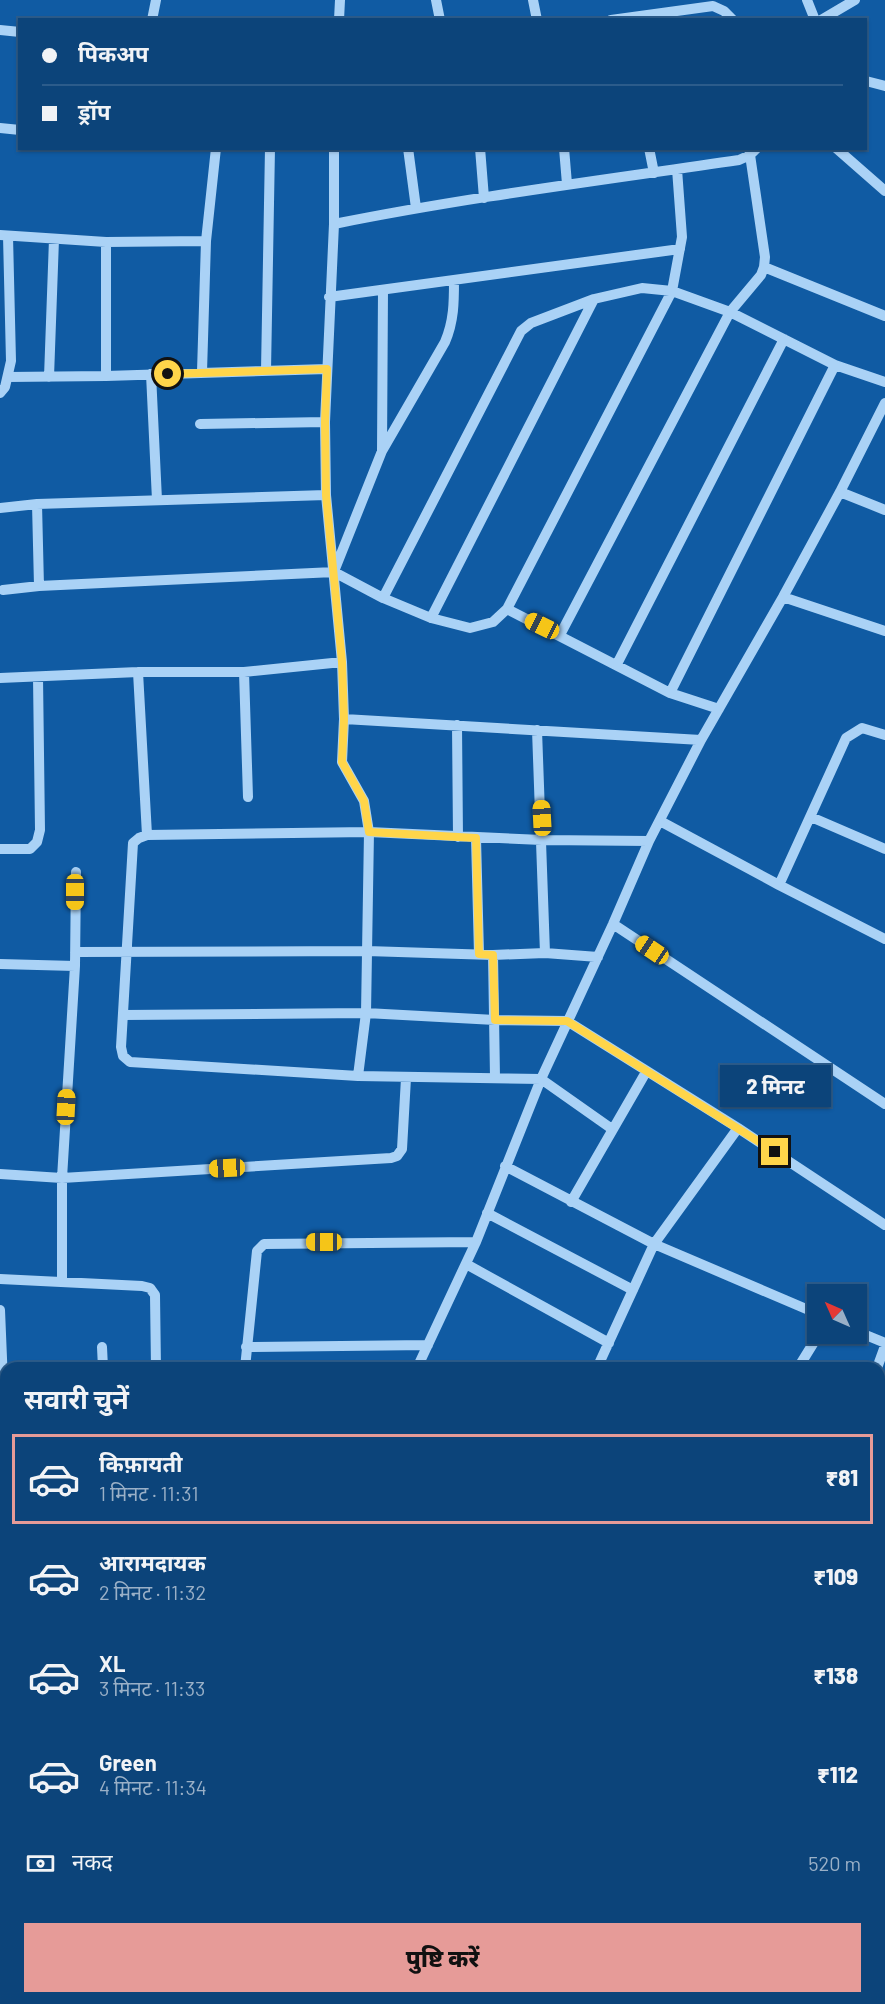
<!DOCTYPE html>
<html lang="hi">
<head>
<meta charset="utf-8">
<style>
  :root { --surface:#0c447a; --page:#1a4e81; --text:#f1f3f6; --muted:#9ab0c7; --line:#2c5c8b; --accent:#e69b98 }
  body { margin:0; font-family:Barlow,"Noto Sans Devanagari",sans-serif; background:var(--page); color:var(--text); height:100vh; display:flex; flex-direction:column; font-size:22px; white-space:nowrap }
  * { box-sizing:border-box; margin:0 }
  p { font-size:20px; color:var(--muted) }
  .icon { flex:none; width:33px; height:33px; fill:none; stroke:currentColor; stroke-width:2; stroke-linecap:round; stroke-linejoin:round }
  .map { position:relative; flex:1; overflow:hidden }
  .details { position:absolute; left:0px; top:1362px; width:885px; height:642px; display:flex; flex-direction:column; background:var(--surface); border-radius:18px 18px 0 0; box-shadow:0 2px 4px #0004,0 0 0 2px var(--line) }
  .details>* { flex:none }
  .hud { position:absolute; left:18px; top:18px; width:849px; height:132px; border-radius:0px; box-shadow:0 2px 4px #0004,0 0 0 2px var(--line); display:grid; align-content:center; height:132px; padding:0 24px; background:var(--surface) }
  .needle { width:39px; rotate:315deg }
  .buttons { position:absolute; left:807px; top:1284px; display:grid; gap:12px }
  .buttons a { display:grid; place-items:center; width:60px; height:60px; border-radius:0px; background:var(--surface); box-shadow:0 2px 4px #0004,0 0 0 2px var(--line); font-size:30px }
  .end { position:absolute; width:27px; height:27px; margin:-14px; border:8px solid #ffd54a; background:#111; box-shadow:0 0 0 3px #111 }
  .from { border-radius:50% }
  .bubble { position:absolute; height:42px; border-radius:0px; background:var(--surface); box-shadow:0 2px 4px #0004,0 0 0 2px var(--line); font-size:20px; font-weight:800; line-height:42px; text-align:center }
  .car { position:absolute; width:18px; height:36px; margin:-18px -9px; border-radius:8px; box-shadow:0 0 4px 2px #0007; background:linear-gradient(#f5c518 24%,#345 0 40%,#f5c518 0 76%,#345 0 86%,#f5c518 0) }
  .hud b { display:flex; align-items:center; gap:21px; height:57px; font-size:22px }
  .hud b+b { border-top:2px solid var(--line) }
  .hud i { width:15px; height:15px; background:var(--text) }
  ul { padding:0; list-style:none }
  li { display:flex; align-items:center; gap:18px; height:90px; margin:0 12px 9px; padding:0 12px; border:3px solid transparent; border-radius:0px }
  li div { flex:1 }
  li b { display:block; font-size:22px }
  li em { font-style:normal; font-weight:800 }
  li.on { border-color:var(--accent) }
  li>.icon { width:54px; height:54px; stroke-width:1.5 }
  h2 { padding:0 24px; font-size:27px; line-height:72px }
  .pay { display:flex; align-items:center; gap:15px; height:66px; padding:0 24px; font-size:22px }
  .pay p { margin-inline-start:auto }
  .button { display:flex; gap:12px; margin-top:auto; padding:12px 24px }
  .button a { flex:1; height:69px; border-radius:0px; background:var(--accent); color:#111; font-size:24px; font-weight:800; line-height:69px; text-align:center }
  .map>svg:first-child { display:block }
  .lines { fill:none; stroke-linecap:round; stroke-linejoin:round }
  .minor { stroke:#aad2f6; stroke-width:10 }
  .route { stroke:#ffd54a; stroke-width:8 }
</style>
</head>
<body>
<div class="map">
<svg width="885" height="2004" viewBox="0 0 885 2004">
  <rect width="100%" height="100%" fill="#105ba3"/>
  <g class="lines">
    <path class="minor" d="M436 0 440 20
      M533 0 537 20
      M807 0 815 20
      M152 20 156 0
      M339 20 340 0
      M611 20 713 6 724 11 733 20
      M821 20 855 0
      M0 30 20 32
      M866 81 885 86
      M0 128 20 130
      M334 148V224L325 422 326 495 342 662 344 719 342 762 364 801 369 832 366 1013 358 1076
      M408 148 416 208
      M480 148 484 198
      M564 148 567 184
      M649 148 654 173
      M836 148 885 191
      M334 224C468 197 604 180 739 160L750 155 757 148
      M0 235 106 242 206 241
      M106 242V376
      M764 267 885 316
      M329 297 680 249
      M266 371 270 148
      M202 372 206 241 216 148
      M151 374 157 500
      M8 377 106 376 327 369
      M49 377 54 239
      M0 393 5 387 11 361 8 236
      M200 424 325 422
      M382 451 383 290
      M840 492 885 510
      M37 504 39 586
      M0 508 37 504 326 495
      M335 569 382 451 445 342C454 321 454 302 454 280
      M3 590 39 586 334 572 383 598 431 618 470 628 493 622 507 609 672 291 682 237 677 169
      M783 597 885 631
      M383 598 521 331 531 323 594 299 642 288 672 291 730 312 835 365 885 382
      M507 609 670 693 719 709
      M431 618 594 299
      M560 635 730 312 761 275 764 267 765 257 749 148
      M617 664 784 339
      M138 672 147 835
      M244 672 248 797
      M0 678 138 672H244L342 662
      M670 693 835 365
      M344 719 701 740
      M457 725 458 837
      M537 730 545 953
      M811 817 885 849
      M660 821 779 885 885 939
      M476 838 479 954
      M0 849H30L37 842 40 830 38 677
      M779 885 846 738 862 728 885 735
      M613 924 885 1104
      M75 952 367 951 493 955 545 953 598 957
      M493 955 495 1077
      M0 964 75 966
      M123 1015 366 1013 495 1020 567 1021 738 1128 885 1225
      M612 1129 541 1079 358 1076 130 1062 123 1056 121 1047 133 843 139 838 147 835 369 832 542 840 649 841
      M505 1166 654 1244 818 1314
      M0 1174 62 1178 391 1158 397 1156 402 1149 406 1078
      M571 1202 646 1072
      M487 1213 633 1290
      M466 1264 609 1343
      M0 1279 142 1286 150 1288 155 1295 156 1368
      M62 1282V1178L75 966 76 872
      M0 1310 5 1431
      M856 1331 885 1343
      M102 1347 103 1368
      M246 1347 428 1345
      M245 1368 257 1251 264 1244 476 1242
      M417 1368 476 1242 541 1079 613 924 649 841 701 740 783 597 840 492 885 403
      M597 1368 654 1244 738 1128
      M798 1368 819 1334
      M877 1368 885 1346
      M0 1537H6
      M879 1567 885 1565
      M0 1599H6
      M879 1622 885 1618
      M0 1659H6
      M879 1680 885 1688
      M0 1682 6 1671
      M879 1856H885
      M0 1888 6 1876
      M879 1967H885
      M161 1998 177 2004
      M8 2004 11 1998"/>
  </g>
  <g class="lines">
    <path class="route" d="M168 374 327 369 325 422 326 495 342 662 344 719 342 762 364 801 369 832 476 838 479 954 493 955 495 1020 567 1021 775 1152"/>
  </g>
</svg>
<div class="buttons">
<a><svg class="needle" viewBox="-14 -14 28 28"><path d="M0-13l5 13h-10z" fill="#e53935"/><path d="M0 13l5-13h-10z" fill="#9ab0c7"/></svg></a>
</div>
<i class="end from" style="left:168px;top:374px"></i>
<i class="end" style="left:775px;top:1152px"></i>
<div class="bubble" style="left:720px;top:1065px;width:111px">2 मिनट</div>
<i class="car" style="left:542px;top:626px;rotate:296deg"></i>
<i class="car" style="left:542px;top:818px;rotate:357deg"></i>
<i class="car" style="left:75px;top:892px;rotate:180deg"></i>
<i class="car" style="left:652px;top:950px;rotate:304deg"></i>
<i class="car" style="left:66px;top:1107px;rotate:3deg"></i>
<i class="car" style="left:227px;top:1168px;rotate:267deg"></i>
<i class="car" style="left:324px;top:1242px;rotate:270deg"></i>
<div class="hud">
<b><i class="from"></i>पिकअप</b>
<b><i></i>ड्रॉप</b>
</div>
<section class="details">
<h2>सवारी चुनें</h2>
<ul>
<li class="on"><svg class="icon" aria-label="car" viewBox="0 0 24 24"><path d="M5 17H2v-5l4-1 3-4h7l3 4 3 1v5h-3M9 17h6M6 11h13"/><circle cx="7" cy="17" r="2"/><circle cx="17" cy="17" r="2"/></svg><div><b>किफ़ायती</b><p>1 मिनट · 11:31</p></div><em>₹81</em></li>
<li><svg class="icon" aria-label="car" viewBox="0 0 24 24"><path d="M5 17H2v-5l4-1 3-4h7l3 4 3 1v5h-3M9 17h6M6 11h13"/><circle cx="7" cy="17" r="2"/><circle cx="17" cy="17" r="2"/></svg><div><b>आरामदायक</b><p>2 मिनट · 11:32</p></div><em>₹109</em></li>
<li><svg class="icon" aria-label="car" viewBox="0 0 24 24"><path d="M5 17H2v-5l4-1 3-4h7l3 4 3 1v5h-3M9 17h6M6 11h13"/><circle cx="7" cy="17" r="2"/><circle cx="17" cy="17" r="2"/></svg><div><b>XL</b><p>3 मिनट · 11:33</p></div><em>₹138</em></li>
<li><svg class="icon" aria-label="car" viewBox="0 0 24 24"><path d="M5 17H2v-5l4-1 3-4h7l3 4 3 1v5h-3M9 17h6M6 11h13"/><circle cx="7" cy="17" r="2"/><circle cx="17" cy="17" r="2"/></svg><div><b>Green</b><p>4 मिनट · 11:34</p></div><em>₹112</em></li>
</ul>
<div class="pay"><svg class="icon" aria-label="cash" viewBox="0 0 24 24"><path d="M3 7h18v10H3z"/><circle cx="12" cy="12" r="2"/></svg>नकद<p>520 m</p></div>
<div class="button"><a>पुष्टि करें</a></div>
</section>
</div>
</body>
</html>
